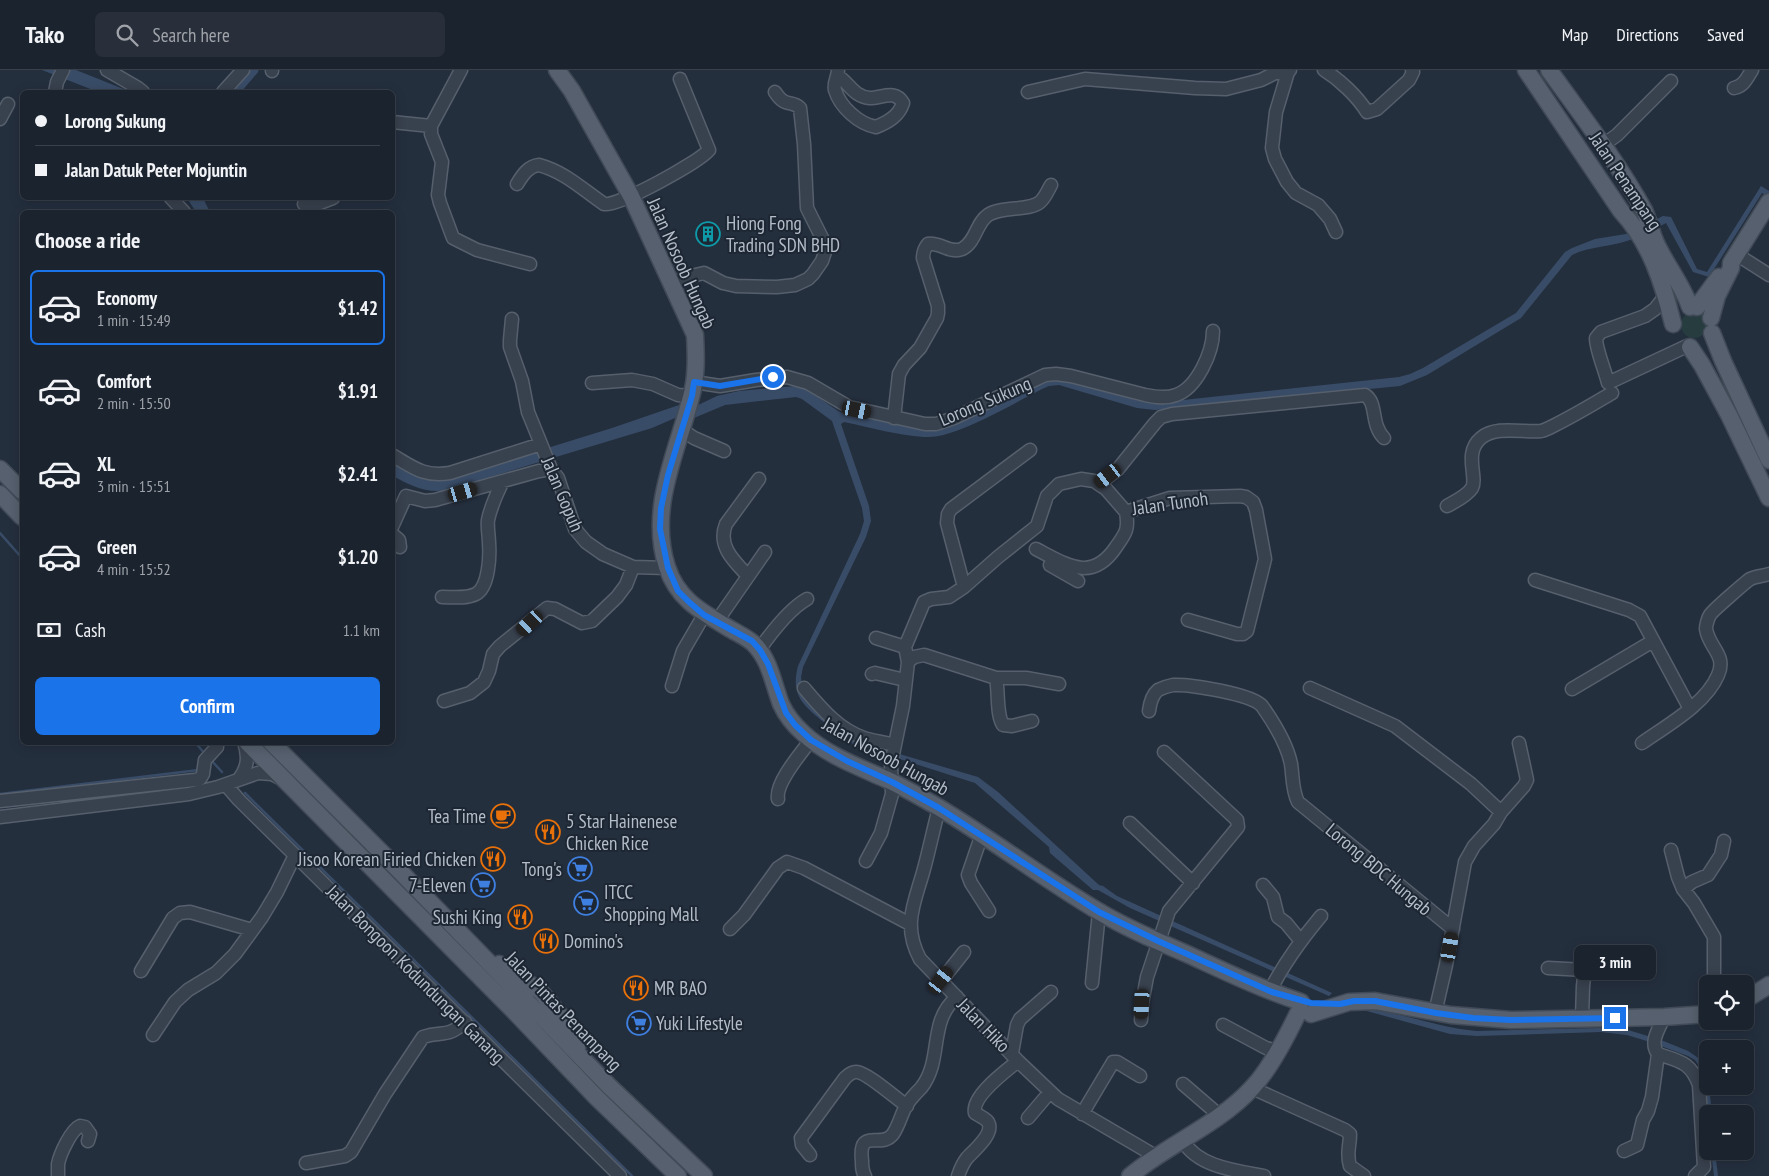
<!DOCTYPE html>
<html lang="en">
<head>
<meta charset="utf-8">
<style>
  :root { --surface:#1b232e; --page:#282f3a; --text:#f1f3f6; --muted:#a0a4aa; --line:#39404a; --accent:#1a73e8 }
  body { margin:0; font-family:"PT Sans Narrow",sans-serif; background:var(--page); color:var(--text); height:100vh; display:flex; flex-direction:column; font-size:19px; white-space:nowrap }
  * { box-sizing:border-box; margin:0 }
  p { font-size:16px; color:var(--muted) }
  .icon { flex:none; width:28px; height:28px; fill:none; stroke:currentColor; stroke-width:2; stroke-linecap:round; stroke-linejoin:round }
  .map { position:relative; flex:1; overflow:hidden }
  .panel { position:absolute; left:20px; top:140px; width:375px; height:535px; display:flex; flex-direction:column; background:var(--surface); border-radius:8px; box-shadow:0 2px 12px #0003,0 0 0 1px var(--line) }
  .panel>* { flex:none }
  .hud { position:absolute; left:20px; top:20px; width:375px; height:110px; border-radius:8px; box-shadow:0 2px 12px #0003,0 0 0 1px var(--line); display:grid; align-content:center; height:110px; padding:0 15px; background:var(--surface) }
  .controls { position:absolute; left:1699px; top:905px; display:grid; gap:10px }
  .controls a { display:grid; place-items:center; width:55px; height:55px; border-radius:8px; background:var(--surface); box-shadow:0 2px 12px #0003,0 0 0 1px var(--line); font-size:25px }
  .end { position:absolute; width:22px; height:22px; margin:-11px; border:6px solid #1a73e8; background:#fff; box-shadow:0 0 0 2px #fff }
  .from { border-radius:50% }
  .bubble { position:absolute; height:35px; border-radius:8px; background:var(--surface); box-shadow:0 2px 12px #0003,0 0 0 1px var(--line); font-size:16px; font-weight:700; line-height:35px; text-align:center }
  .car { position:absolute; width:15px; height:30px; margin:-15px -8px; border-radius:6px; box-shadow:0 0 4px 1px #0007; background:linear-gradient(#222 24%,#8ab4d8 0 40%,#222 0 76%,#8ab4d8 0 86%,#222 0) }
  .hud b { display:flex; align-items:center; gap:18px; height:48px; font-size:19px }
  .hud b+b { border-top:1px solid var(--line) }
  .hud i { width:12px; height:12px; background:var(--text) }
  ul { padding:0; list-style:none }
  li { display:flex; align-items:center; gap:15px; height:75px; margin:0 10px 8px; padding:0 5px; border:2px solid transparent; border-radius:8px }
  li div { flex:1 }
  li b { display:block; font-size:19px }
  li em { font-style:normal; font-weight:700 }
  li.on { border-color:var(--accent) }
  li>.icon { width:45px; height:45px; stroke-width:1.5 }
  h2 { padding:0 15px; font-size:22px; line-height:60px }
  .pay { display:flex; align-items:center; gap:12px; height:55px; padding:0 15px; font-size:19px }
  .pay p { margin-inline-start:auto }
  .primary-button { display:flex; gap:10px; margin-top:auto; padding:10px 15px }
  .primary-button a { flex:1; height:58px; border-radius:8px; background:var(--accent); color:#fff; font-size:20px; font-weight:700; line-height:58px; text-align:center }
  header { display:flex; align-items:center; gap:30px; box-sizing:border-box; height:70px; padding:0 25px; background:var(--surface); border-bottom:1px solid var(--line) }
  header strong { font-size:24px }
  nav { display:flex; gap:28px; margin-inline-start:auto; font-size:18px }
  .search { width:350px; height:45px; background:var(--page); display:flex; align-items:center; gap:12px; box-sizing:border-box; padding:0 18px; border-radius:8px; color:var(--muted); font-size:19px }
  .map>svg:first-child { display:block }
  .green { fill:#263c3f }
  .water { fill:#394c67 }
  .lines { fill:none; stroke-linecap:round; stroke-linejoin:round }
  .stream { stroke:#394c67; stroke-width:2.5 }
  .canal { stroke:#394c67; stroke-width:9 }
  .minor-casing { stroke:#565f6c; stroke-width:15 }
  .major-casing { stroke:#414a57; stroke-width:19 }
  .minor { stroke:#38414e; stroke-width:12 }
  .major { stroke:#56606e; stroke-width:16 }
  .route { stroke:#1a73e8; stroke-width:6 }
  .labels { text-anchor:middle; stroke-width:4; stroke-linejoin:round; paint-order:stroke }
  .street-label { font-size:19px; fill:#b4bcc9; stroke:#1d2633 }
  .poi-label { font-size:19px; fill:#b4bcc9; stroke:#1d2633; text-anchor:start }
</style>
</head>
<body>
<header>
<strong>Tako</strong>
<div class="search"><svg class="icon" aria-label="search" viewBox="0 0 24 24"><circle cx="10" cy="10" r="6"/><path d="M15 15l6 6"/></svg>Search here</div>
<nav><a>Map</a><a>Directions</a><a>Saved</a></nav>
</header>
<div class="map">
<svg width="1769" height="1106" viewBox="0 0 1769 1106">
  <rect width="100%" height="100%" fill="#242f3e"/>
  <path class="green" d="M1681 255a13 13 0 1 1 26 0a13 13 0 1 1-26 0Z"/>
  <path class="water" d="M42 0H76L131 22H98Z
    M1761 116 1769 121V127L1762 123 1709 207 1693 202 1666 153C1654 159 1642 166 1630 170 1611 177 1590 176 1572 185L1521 248 1427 305 1400 316 1155 340 1137 338 1059 315 1049 316 1042 319C1014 333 958 367 928 367 904 367 869 357 844 352L841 354 869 436 871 451 866 467 803 597 801 607 802 615 865 674 978 707 998 722 1099 815 1103 816 1117 826 1332 923 1329 926 1130 838 1098 820H1093L1050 783 1049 777 975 713 853 674C842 667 831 658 821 650 801 633 791 624 798 596L860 464 864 451 862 438 832 351 802 329 796 327 725 335 694 348 692 346 675 348 652 358 447 420C427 424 409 415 393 406L392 392C420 407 424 413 457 406L612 358 679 335 696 336 717 326 739 321 796 316 806 319 838 341 846 344 930 361 939 359 1038 313 1053 308 1069 310 1139 331 1155 333 1399 307 1410 304 1423 298 1516 243 1565 182 1572 178 1595 169 1626 164 1663 146 1671 147 1697 199 1707 202Z
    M187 128H203L210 142H196Z
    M1356 938C1397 940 1436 958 1477 961L1600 958 1628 960 1661 970 1688 981 1697 987 1704 995 1707 1004 1708 1016H1709L1712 1044H1708L1704 1007 1700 997 1695 990 1688 986 1650 972 1627 965 1601 962 1477 966 1450 964Z
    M1711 1081H1715L1718 1106H1714Z"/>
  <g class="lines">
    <path class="stream" d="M0 463 22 488
      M195 672 205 684
      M211 690 222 702
      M245 723 632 1106
      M0 724 199 700"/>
    <path class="canal" d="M235 22 254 0"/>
    <g class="minor-casing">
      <path id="minor" d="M107 0 138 18 143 22
        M461 0 431 56V64L442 92 438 125 440 133 453 168 477 180 530 194
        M1324 0C1340 10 1357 26 1367 42L1377 39 1409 10 1413 2 1412 0
        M272 1V0
        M1288 2 1276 42 1272 78 1275 89 1287 112 1296 123 1318 135 1330 149 1336 162
        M838 6C849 13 854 27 870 28 882 28 895 19 903 33 899 46 888 52 876 57 859 54 840 37 835 20 833 13 838 7 838 0
        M1734 18C1744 16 1747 8 1752 0
        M55 22 57 12 63 0
        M223 22 243 0
        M1028 22 1085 9 1195 18 1226 19 1261 10 1275 3 1288 2 1290 0
        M0 49 8 34
        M392 52 431 56
        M1603 75 1617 65 1671 11
        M517 114C522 106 528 96 539 95 565 102 582 119 604 134 618 137 699 92 709 80L680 9
        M171 128 184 142
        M304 134 320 133 333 128
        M1736 184 1769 205
        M672 214 691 206 704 203 723 213 736 216 777 217 795 215 808 209 813 204 822 191 825 182 822 168 807 138 804 74 800 38C791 29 786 39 775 22
        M1666 225 1655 239 1645 246 1601 262 1596 268C1596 280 1605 300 1608 313L1687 276
        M512 249 510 270V277L522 311 528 342 541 374
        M694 312 720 316 756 310 787 307 808 313 849 337 925 354H936L954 348 1045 305 1056 304 1071 306 1145 325C1155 327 1166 329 1176 325 1197 318 1213 282 1213 261
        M592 313 632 310 653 314 678 325 692 326
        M894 348 899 304 904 295 920 278 937 248 938 243V236L923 188C923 182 924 179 928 174 940 172 950 184 962 179 976 172 976 153 988 145 1002 136 1030 141 1040 132 1045 128 1048 120 1051 115
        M682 360 694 368 724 381
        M392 385C414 398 424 407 450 403L541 374 551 399 558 408 575 459 586 472 603 484 633 497 667 498
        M1099 414 1118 399 1155 353 1161 347 1172 344 1365 325C1378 333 1370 354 1384 368
        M1447 436C1454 432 1467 426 1472 418 1478 407 1463 383 1481 368 1496 355 1524 363 1541 361 1546 360 1551 357 1555 355 1575 345 1593 334 1612 323
        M392 457 406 426 425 431 435 430 539 401 551 399
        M392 464 399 470 400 477
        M1036 479C1067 495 1092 513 1116 477 1126 463 1129 459 1126 442
        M1050 495 1078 511
        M748 506C734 491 717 476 726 454L759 409
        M1535 510 1629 540 1640 546 1690 639
        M964 517 947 453 948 444 951 439 1030 380
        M442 527C453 527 466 529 476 524 489 517 490 486 489 473 489 466 487 457 488 450 491 436 497 423 503 411
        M717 551 765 482
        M876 568 905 577
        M759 580C771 563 789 539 807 529
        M908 592 914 587 924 585 996 608H1026L1059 614
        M872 604 875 603 905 610
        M996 608C999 622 996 644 1003 655L1012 656 1032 651
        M672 616 683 581 704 545
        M804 618C821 638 838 659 864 668 873 671 884 672 894 675
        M1310 618 1395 656 1471 714 1501 742
        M1572 619 1653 571
        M444 631 470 623 484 612 489 601 493 584 500 576 547 538 555 539 582 553 592 551 617 527 626 515 633 497
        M1149 641C1150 633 1152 625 1158 620 1162 618 1168 616 1173 615 1189 614 1252 624 1262 636 1274 653 1287 674 1291 694 1293 707 1292 720 1298 732L1453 859
        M1642 673C1666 656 1706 634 1718 605 1727 585 1709 578 1706 559 1706 555 1708 548 1710 545 1712 541 1747 511 1750 509 1756 506 1763 506 1769 504
        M238 710C248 698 249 687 244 672
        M226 715 239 730 620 1106
        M778 729C775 713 801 683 811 670
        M0 731 195 710 200 709 203 704 205 690 217 677V672
        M939 738C934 757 930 776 925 795 916 831 901 853 920 889L1018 991 1058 1029 1157 1087
        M0 747 189 724 218 717 258 703 272 704 280 708
        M1130 753 1193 813
        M982 764 968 805 971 813 989 841
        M1671 780 1678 807 1683 819 1694 833 1714 867V909L1716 914
        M866 791 881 763 892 724 891 694 903 636 908 592 905 577 924 532 931 529 949 527 964 517 998 487 1037 456 1047 426 1059 414 1081 409 1094 411 1106 419 1126 442 1170 428 1240 426 1246 427 1253 432 1256 440 1265 489 1247 561 1243 564H1237L1188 550
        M1263 815 1273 827 1278 847 1286 853 1300 870
        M1683 819 1692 812 1708 805 1721 785 1724 771
        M730 859 744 845 778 798 787 792 804 798 910 854
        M1548 898 1585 900
        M141 901 173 848 180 843 190 842 252 860
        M941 911 964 882
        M1092 913 1099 842
        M1270 921C1284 893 1300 871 1321 846
        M1435 943 1446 895 1465 792 1474 776 1494 754 1501 742 1524 716 1527 710 1519 673
        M1664 947C1659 959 1649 972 1658 984 1679 991 1691 992 1699 1015L1704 1097 1695 1106
        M1582 948 1583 916 1587 882
        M1141 950 1142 934 1147 907 1169 841 1238 757 1237 750 1164 682
        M1223 955 1266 978 1277 981
        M153 965 175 932 188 920 216 903 235 884 262 847 277 822 295 785
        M1012 983 1017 955 1020 949 1051 922
        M1183 1014 1219 1045
        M1252 1018 1345 1060 1350 1064C1350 1077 1346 1083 1350 1096L1364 1106
        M1082 1044 1113 992H1117L1140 1006
        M1028 1048 1050 1022
        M1183 1071C1198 1097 1237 1101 1264 1106
        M1624 1081 1637 1075 1643 1050 1648 1041 1652 1027 1658 984
        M810 1085 802 1075 801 1068 845 1008C848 1005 852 1002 856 1002 865 1001 897 1029 907 1036
        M306 1093 345 1086 351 1082 385 1024 423 967C443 960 446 969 465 952
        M58 1106C58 1102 58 1097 58 1094 60 1084 71 1060 80 1056L85 1057 90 1064 88 1071
        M865 1106C862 1101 862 1097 862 1091 858 1056 881 1080 893 1064 899 1055 901 1045 906 1036 910 1029 916 1023 921 1018 944 989 927 952 957 927
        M958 1106C960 1100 963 1093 967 1088 973 1081 995 1064 988 1052 985 1048 979 1046 975 1043 971 1026 1006 1001 1018 991"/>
    </g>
    <g class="major-casing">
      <path id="major" d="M557 0 572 21 631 126 695 265C696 285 697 307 691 327 677 383 648 438 667 497 678 531 704 543 732 560 739 564 748 568 754 574 770 590 773 613 781 634 786 645 794 655 803 663 826 685 859 697 888 710 905 718 922 728 938 737 993 770 1044 809 1098 841 1126 858 1157 871 1187 884 1224 901 1261 919 1301 932
        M1526 0 1621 141C1650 172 1663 213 1673 254
        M1549 0C1582 46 1617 91 1644 140 1649 151 1651 162 1656 173 1666 195 1682 214 1690 237
        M1697 237 1719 207
        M1711 248 1717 226 1731 198V193L1769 132
        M1712 263 1723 291 1769 390
        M1690 277 1702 295 1729 345 1769 428
        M0 399 22 421
        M0 424 22 447
        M247 672 512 939 597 1028 678 1106
        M271 672 388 789 609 1016 704 1106
        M499 894 540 921 569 956 577 978
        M1745 930 1769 915
        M1311 944 1349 932 1375 931 1451 945 1511 950 1664 947 1708 944
        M1130 1106C1168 1074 1218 1055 1252 1018 1269 1000 1287 966 1298 943"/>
    </g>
    <use href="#minor" class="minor"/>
    <use href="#major" class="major"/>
  </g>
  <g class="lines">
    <path class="route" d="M773 307 720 316 694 312 692 326 668 405 661 438 660 459 668 498 678 521 689 532 704 545 752 571 760 580 768 594 786 643 795 655 811 670 847 691 892 712 939 738 1099 842 1158 871 1272 922 1311 933 1340 934 1354 931H1375L1436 943 1473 948 1511 950 1615 948"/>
  </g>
  <defs>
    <g id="building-ring" transform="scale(1.25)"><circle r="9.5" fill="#1d2633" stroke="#0f9aa8" stroke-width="1.5"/><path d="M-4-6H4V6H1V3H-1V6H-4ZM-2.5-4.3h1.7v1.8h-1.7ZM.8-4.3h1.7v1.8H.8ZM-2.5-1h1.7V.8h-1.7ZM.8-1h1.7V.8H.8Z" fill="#0f9aa8"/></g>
    <g id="cafe-ring" transform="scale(1.25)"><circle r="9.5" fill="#1d2633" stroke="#e8710a" stroke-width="1.5"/><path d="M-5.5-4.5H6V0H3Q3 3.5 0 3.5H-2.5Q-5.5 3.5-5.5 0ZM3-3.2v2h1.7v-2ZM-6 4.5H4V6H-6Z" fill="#e8710a"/></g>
    <g id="restaurant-ring" transform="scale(1.25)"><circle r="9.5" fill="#1d2633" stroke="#e8710a" stroke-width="1.5"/><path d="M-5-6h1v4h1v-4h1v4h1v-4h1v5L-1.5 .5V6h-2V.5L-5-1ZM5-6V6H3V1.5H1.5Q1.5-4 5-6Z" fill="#e8710a"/></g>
    <g id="supermarket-ring" transform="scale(1.25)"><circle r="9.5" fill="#1d2633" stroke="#3f7fe0" stroke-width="1.5"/><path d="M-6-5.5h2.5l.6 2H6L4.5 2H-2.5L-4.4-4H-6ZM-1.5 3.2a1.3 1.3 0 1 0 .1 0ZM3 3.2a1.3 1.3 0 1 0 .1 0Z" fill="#3f7fe0"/></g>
  </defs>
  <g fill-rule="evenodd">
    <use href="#building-ring" x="708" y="164"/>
    <use href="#cafe-ring" x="503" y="746"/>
    <use href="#restaurant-ring" x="548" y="762"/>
    <use href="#restaurant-ring" x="493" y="789"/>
    <use href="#supermarket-ring" x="580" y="799"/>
    <use href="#supermarket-ring" x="483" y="815"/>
    <use href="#supermarket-ring" x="586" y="833"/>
    <use href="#restaurant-ring" x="520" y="847"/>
    <use href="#restaurant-ring" x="546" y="871"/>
    <use href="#restaurant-ring" x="636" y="918"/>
    <use href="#supermarket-ring" x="639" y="953"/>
  </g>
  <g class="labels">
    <g class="street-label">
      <text transform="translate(1626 111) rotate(56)" y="7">Jalan Penampang</text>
      <text transform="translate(682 193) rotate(66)" y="7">Jalan Nosoob Hungab</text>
      <text transform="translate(985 331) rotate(-23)" y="7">Lorong Sukung</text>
      <text transform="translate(563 424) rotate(67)" y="7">Jalan Gopuh</text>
      <text transform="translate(1170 433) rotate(-8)" y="7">Jalan Tunoh</text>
      <text transform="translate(886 686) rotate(29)" y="7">Jalan Nosoob Hungab</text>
      <text transform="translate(1379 799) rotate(40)" y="7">Lorong BDC Hungab</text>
      <text transform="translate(416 904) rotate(45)" y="7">Jalan Bongoon Kodundungan Ganang</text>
      <text transform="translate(564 941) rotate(46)" y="7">Jalan Pintas Penampang</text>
      <text transform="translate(984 955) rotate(46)" y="7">Jalan Hiko</text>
    </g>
    <g class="poi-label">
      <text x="726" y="160">Hiong Fong<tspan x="726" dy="22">Trading SDN BHD</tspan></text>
      <text x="486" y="753" text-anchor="end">Tea Time</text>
      <text x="566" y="758">5 Star Hainenese<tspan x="566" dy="22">Chicken Rice</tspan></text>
      <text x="476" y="796" text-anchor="end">Jisoo Korean Firied Chicken</text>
      <text x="562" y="806" text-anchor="end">Tong's</text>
      <text x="466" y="822" text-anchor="end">7-Eleven</text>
      <text x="604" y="829">ITCC<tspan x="604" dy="22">Shopping Mall</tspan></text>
      <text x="502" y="854" text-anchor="end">Sushi King</text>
      <text x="564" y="878">Domino's</text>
      <text x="654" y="925">MR BAO</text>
      <text x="656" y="960">Yuki Lifestyle</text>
    </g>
  </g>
</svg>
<div class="controls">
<a><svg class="icon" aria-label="locate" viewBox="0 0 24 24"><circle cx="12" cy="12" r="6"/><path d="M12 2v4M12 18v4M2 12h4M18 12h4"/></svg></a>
<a>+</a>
<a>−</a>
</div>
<i class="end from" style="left:773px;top:307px"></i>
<i class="end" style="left:1615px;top:948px"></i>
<div class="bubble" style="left:1574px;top:875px;width:82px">3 min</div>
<i class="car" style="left:857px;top:340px;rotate:102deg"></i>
<i class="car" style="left:1108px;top:406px;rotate:233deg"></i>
<i class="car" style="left:463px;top:422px;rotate:74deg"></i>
<i class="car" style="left:530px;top:553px;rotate:227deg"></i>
<i class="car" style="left:1450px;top:877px;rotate:10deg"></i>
<i class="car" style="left:941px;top:910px;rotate:38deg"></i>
<i class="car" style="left:1142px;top:934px;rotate:183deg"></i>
<div class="hud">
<b><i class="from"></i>Lorong Sukung</b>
<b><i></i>Jalan Datuk Peter Mojuntin</b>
</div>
<section class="panel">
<h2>Choose a ride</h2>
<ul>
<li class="on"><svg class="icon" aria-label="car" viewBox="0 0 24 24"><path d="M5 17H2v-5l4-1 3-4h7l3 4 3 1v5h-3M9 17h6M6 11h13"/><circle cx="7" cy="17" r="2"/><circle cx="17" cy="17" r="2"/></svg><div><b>Economy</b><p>1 min · 15:49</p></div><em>$1.42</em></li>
<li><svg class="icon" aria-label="car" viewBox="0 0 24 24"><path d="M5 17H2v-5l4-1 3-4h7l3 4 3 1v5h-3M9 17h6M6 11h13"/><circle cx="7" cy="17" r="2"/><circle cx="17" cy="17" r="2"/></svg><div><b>Comfort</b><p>2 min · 15:50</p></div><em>$1.91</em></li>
<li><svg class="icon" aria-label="car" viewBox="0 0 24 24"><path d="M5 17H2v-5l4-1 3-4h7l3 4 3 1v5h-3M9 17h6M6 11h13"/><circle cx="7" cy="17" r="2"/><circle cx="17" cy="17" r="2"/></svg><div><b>XL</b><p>3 min · 15:51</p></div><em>$2.41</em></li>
<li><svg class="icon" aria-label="car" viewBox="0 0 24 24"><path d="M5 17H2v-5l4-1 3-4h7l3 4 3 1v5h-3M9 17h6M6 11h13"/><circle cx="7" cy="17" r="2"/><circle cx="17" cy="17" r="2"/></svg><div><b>Green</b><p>4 min · 15:52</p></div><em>$1.20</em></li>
</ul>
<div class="pay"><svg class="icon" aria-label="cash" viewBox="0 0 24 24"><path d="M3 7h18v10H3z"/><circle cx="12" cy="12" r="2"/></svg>Cash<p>1.1 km</p></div>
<div class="primary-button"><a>Confirm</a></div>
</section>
</div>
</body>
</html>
